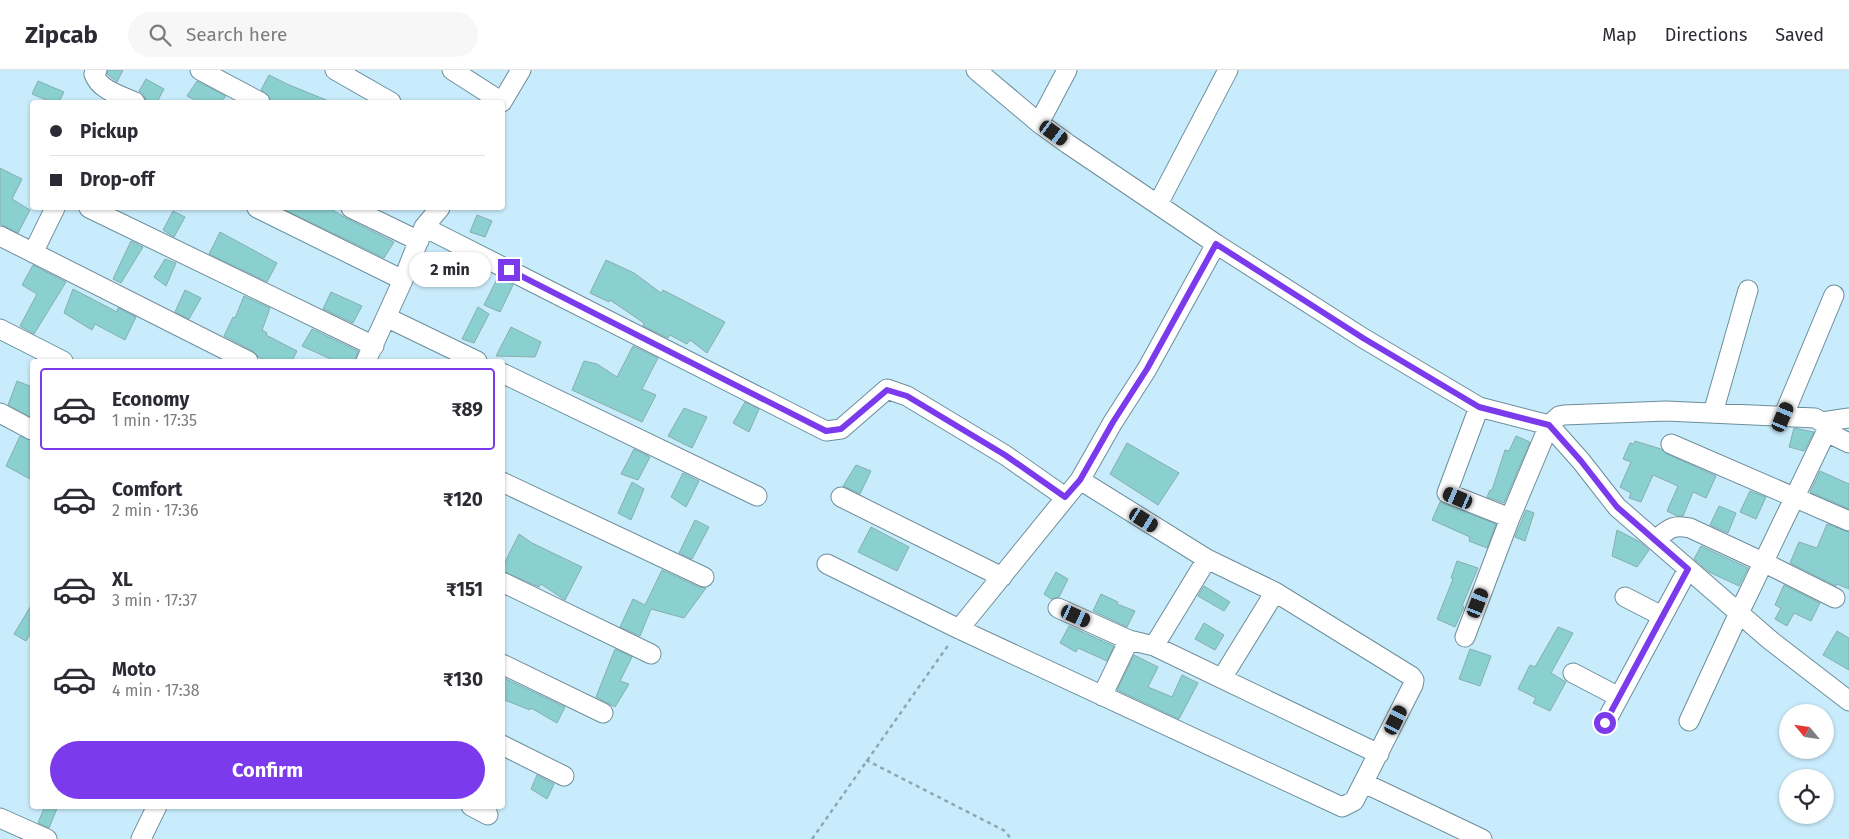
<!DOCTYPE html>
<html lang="en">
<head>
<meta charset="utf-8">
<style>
  :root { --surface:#fff; --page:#f7f7f7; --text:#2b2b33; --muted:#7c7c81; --line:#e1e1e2; --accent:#7c3aed }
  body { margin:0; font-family:"Fira Sans",sans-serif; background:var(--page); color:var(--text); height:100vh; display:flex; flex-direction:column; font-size:19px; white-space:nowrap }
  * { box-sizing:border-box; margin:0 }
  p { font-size:16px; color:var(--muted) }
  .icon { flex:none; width:28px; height:28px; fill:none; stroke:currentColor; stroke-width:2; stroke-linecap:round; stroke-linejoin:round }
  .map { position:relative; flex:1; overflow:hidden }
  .sheet { position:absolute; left:30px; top:289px; width:475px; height:450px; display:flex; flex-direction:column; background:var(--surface); border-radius:5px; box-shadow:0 1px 4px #0004 }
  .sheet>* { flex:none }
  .banner { position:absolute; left:30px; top:30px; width:475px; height:110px; border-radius:5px; box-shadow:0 1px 4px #0004; display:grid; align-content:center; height:110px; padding:0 20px; background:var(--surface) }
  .needle { width:32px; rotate:299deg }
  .buttons { position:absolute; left:1779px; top:634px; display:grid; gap:10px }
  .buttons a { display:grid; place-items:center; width:55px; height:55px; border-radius:50%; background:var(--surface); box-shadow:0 1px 4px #0004; font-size:25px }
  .end { position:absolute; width:22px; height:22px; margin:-11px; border:6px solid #7c3aed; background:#fff; box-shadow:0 0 0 2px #fff }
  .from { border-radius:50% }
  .bubble { position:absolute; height:35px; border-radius:18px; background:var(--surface); box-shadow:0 1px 4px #0004; font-size:16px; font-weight:700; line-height:35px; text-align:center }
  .car { position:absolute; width:15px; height:30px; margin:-15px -8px; border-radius:6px; box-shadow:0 0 4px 1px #0007; background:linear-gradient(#222 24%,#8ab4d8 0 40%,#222 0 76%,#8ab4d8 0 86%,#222 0) }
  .banner b { display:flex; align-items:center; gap:18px; height:48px; font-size:19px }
  .banner b+b { border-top:1px solid var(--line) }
  .banner i { width:12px; height:12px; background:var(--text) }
  ul { padding:9px 0 0; list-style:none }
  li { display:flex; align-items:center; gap:15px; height:82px; margin:0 10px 8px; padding:0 10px; border:2px solid transparent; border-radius:5px }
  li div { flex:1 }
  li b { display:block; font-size:19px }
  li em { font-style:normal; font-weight:700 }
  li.on { border-color:var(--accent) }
  li>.icon { width:45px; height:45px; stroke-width:1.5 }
  .primary-button { display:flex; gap:10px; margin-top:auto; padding:10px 20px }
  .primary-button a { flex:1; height:58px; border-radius:30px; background:var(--accent); color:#fff; font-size:20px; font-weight:700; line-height:58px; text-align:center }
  header { display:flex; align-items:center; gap:30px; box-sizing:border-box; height:70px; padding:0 25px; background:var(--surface); border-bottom:1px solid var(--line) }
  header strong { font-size:24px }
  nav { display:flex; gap:28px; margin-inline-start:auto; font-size:18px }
  .search { width:350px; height:45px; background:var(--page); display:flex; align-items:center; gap:12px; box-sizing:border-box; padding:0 18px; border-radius:28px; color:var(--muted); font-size:19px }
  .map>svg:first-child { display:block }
  .building { fill:#8bd0d0; stroke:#86aeae }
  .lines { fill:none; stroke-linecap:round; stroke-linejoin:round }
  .minor-casing { stroke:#6c8d9c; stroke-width:21 }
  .path { stroke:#8ca7b4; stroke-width:2.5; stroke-dasharray:4 4; stroke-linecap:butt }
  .minor { stroke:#fff; stroke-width:19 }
  .route { stroke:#7c3aed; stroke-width:6 }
</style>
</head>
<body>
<header>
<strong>Zipcab</strong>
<div class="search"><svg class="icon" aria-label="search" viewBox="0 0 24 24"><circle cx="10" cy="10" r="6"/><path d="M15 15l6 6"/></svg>Search here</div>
<nav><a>Map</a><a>Directions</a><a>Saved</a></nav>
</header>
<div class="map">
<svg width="1849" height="769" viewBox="0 0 1849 769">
  <rect width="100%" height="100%" fill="#c9ecfc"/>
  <path class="building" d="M108 0H123L117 12 107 4Z
    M269 5 287 14 331 32H271L269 26 261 20Z
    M146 9 164 19 157 32 146 30 144 25 139 21Z
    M38 11 64 22 59 32H51L32 24Z
    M197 11 226 26 221 32H199L187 26Z
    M0 98 22 109 12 129 30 140 18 163 0 154Z
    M281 138H329L346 148 394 172 384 188Z
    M173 141 185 147 174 167 163 160Z
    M477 145 492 151 485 167 470 162Z
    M220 162 277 193 267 212 209 184Z
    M131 171 143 177 121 213 113 209Z
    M165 189 176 193 166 216 154 207Z
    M606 190 634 203 661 223 663 220 725 252 707 283 690 270 687 274 670 265 668 268 643 256 644 253 610 230 609 232 590 223Z
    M33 195 66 212 34 264 20 256 37 224 22 215Z
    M498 207 513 215 500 242 484 235Z
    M73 219 117 242 118 238 136 247 125 270 95 254 92 260 64 243Z
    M185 220 201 228 189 249 175 242Z
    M331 222 362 236 353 253 323 239Z
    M244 226 270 238 262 260 267 263 266 265 297 281 292 291H269L258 287 253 281 224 266 233 247 235 248Z
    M478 237 489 244 474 273 462 269Z
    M511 257 541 272 535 287 496 286Z
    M312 259 358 281 355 291H335L302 276Z
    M633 276 658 288 642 319 656 325 642 352 572 320 584 291 597 294 617 307Z
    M17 311 32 317V348L8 335Z
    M745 332 759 339 749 362 733 353Z
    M684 338 707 347 692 378 668 366Z
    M1794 358 1814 362 1804 381 1789 377Z
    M20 366 32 371V410L6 396Z
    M1516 366 1530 372 1504 433 1487 427 1490 420H1492L1505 380 1509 381Z
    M1635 371 1661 379 1667 384 1716 406 1706 428 1693 422 1683 446H1677L1667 441 1678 416 1653 405 1641 432 1629 428 1631 423 1620 417 1631 392 1623 389 1630 373 1634 374Z
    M1127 373 1179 403 1158 435 1110 404Z
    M634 379 650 387 638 410 621 404Z
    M856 395 871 401 860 424 843 416Z
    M1820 401 1849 414V439L1810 422Z
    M683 403 699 411 686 437 671 427Z
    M632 412 644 419 631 450 618 443Z
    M1750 421 1766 427 1756 449 1740 442Z
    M1440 432 1496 454 1487 478 1469 471 1470 467 1432 450Z
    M1719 436 1736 443 1728 463 1710 455Z
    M1526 440 1534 443 1525 471 1515 467Z
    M695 450 709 457 692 489 679 483Z
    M1827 454 1849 462V519L1837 514 1836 516 1790 493 1799 472 1817 478Z
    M871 457 909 477 897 501 858 482Z
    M1617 460 1640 472 1649 480 1637 497 1612 486Z
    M519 464 532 473 582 497 565 530 541 514 539 517 502 501V498Z
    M1701 476 1748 498 1739 516 1709 502 1694 489Z
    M1457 491 1478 498 1462 536 1464 537 1455 557 1437 549 1453 509 1451 508Z
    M662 500 699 517 706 518 684 548 651 539 640 566 620 557 633 529 645 535Z
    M1056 502 1068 509 1059 527 1051 529 1044 524Z
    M1784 515 1820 533 1811 551 1794 543 1787 556 1775 549 1781 538 1775 535Z
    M1204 516 1230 532 1224 541 1198 526Z
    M1101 524 1118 532 1117 534 1135 541 1127 557 1093 541Z
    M32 534V561L26 571 14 564Z
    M1204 553 1224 565 1215 580 1195 569Z
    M1069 556 1114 576 1107 591 1078 578 1076 582 1060 573Z
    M1558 557 1573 563 1551 603 1566 612 1550 641 1533 633 1536 628 1518 619 1530 595 1535 597Z
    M1837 561 1849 568V600L1823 585Z
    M615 579 632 587 620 611 629 614 615 637 596 627Z
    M1470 579 1491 586 1480 616 1459 609Z
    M1134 585 1158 597 1148 617 1172 627 1182 605 1198 613 1179 649 1117 620Z
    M502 607 565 637 557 653 531 638 530 640 502 629Z
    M537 705 554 714 547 729 531 719Z
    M45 736H58L49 758 38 753Z"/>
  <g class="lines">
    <g class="minor-casing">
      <path id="minor" d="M97 0 94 4C99 20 122 26 135 32
        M200 0 260 32
        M335 0 391 32
        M452 0 502 32
        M976 0 1039 53 1068 74 1216 174 1363 268 1479 337 1549 355 1581 391 1617 437 1770 570 1849 631
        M502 32 521 0
        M1039 53 1067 0
        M1158 134 1228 0
        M89 138 374 276
        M257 138 403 210
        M351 138 419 171
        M424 157 826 361 841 359 887 319 907 326 1005 385 1065 427
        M0 166 248 291
        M33 183 55 138
        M386 247 477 291
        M0 259 63 291
        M366 291 403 210 424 157 440 138
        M502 303 757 426
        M1479 337 1447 423 1510 448
        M0 343 32 360
        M1713 343 1748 220
        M1783 347 1834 225
        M1826 362 1849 373
        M1671 374 1849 451
        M502 412 704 507
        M841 427 1002 507
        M1655 470C1669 459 1672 454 1690 458L1763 492 1835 528
        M827 494 959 559 1342 737 1354 731 1413 615 1414 610 1411 606 1275 522 1207 489 1080 410
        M502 512 651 584
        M1625 527 1662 546
        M1058 538 1129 570 1154 576 1379 684
        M959 559 1080 410 1113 352 1147 299 1216 174
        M1465 567 1510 448 1549 355 1559 346 1564 345 1666 341 1815 348 1822 352 1849 348
        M1154 576 1207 489
        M502 594 603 643
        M1573 603 1619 627
        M1222 608 1275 522
        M1102 626 1129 570
        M1689 651 1739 543 1826 362V356L1822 352
        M1605 653 1688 499
        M502 675 564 706
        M1364 713 1482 769
        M471 736 488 745
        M0 748 47 769
        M141 769 157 736"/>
    </g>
    <path class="path" d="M866 690 1005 761 1011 769
      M812 769 949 574"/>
    <use href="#minor" class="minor"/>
  </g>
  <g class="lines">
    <path class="route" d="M509 200 826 361 841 359 887 320 907 326 1005 385 1065 427 1080 410 1113 352 1147 299 1216 174 1363 268 1479 337 1549 355 1581 391 1617 437 1688 499 1605 653"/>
  </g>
</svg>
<div class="buttons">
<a><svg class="needle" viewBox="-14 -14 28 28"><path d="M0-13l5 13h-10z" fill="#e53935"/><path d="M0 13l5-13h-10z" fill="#7c7c81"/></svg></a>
<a><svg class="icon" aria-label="locate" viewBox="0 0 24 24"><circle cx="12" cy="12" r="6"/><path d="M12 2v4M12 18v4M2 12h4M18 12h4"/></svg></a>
</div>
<i class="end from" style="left:1605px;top:653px"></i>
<i class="end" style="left:509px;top:200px"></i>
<div class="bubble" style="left:409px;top:182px;width:82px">2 min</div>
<i class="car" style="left:1054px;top:63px;rotate:126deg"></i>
<i class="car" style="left:1783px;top:347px;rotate:23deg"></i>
<i class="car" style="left:1458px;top:428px;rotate:293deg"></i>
<i class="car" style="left:1144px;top:450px;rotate:122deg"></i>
<i class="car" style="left:1478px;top:533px;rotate:21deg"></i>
<i class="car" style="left:1076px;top:546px;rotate:115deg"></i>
<i class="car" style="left:1396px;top:650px;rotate:26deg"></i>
<div class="banner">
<b><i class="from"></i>Pickup</b>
<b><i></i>Drop-off</b>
</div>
<section class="sheet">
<ul>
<li class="on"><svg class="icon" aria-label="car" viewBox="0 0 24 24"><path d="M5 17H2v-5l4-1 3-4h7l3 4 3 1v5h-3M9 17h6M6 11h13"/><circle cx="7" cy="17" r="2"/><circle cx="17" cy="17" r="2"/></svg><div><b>Economy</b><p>1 min · 17:35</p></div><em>₹89</em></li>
<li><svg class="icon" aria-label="car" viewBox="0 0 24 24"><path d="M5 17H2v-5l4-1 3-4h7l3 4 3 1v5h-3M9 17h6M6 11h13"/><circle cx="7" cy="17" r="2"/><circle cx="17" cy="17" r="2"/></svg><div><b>Comfort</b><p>2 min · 17:36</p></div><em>₹120</em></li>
<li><svg class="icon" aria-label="car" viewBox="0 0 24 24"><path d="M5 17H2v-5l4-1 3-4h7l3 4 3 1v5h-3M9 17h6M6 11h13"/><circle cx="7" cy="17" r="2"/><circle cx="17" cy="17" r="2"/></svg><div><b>XL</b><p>3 min · 17:37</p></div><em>₹151</em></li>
<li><svg class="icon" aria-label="car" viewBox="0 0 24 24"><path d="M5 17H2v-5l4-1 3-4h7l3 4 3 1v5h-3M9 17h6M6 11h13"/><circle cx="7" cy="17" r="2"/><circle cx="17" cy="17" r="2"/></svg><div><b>Moto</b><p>4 min · 17:38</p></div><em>₹130</em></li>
</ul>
<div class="primary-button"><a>Confirm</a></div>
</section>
</div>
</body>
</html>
